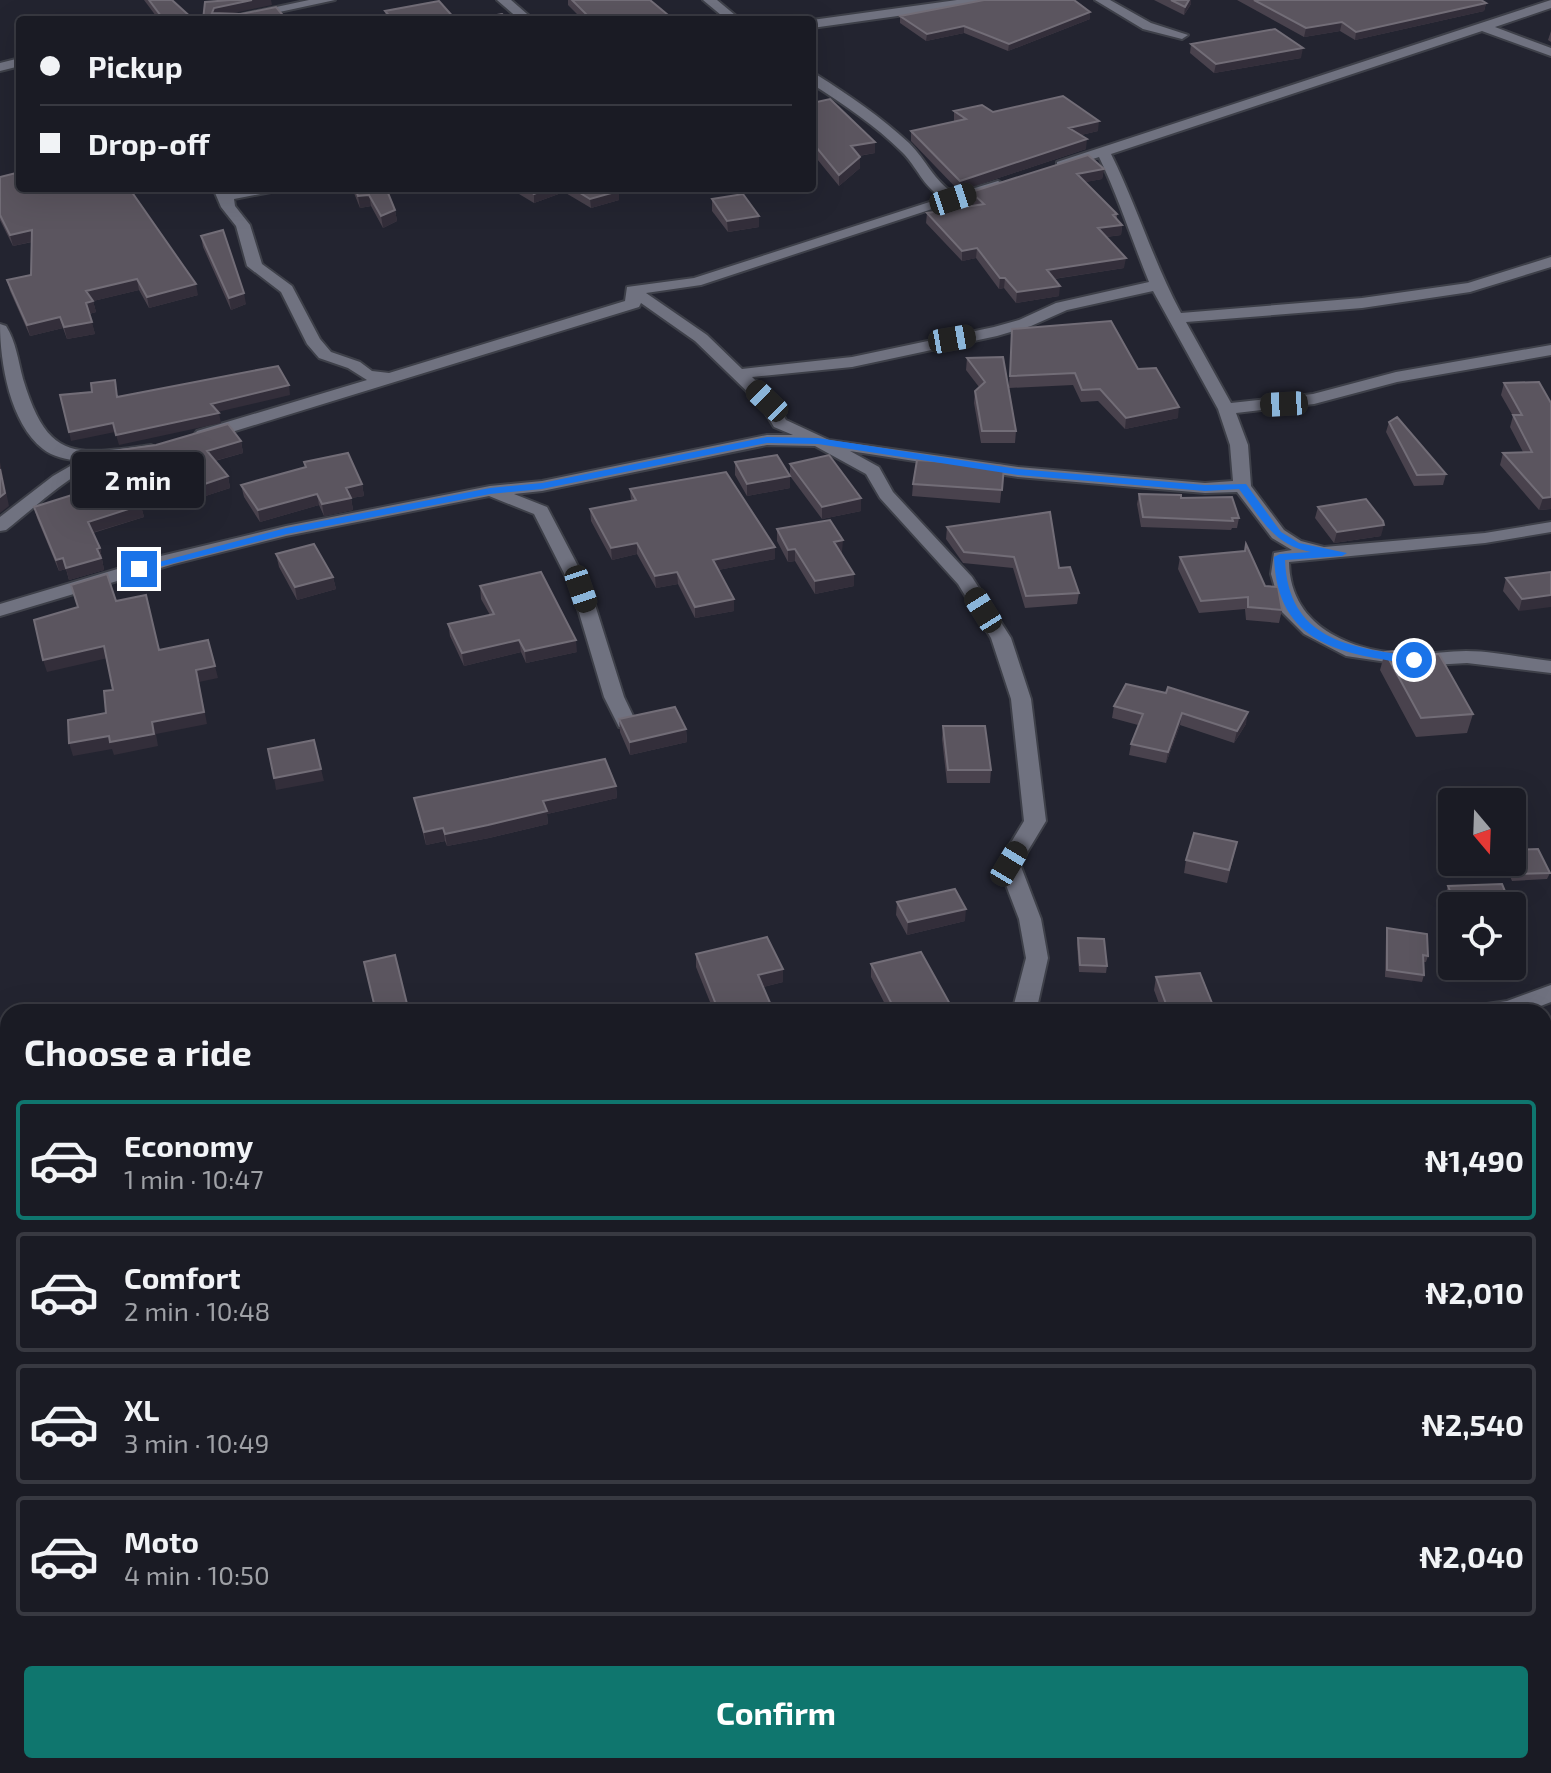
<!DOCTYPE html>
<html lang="en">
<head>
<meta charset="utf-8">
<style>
  :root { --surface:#1a1b24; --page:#272831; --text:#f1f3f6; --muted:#9fa1a6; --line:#383941; --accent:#0f766e }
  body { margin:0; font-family:"Exo 2",sans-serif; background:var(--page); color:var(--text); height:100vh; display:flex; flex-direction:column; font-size:30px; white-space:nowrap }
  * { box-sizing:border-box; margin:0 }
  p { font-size:26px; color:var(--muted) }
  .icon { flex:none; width:44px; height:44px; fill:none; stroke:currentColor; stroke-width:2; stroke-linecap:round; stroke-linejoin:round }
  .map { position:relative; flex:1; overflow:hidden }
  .drawer { position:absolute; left:0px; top:1004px; width:1552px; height:770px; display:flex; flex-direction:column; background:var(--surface); border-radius:24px 24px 0 0; box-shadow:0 8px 32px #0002,0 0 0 2px var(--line) }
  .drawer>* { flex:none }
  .top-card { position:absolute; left:16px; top:16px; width:800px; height:176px; border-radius:8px; box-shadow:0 8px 32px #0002,0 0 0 2px var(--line); display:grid; align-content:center; height:176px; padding:0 24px; background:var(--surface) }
  .needle { width:52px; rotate:161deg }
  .buttons { position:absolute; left:1438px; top:788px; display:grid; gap:16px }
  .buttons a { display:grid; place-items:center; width:88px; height:88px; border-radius:8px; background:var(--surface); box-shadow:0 8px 32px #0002,0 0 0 2px var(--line); font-size:40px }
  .end { position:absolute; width:36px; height:36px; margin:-18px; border:10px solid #1a73e8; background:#fff; box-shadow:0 0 0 4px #fff }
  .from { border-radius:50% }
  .bubble { position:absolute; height:56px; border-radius:8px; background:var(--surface); box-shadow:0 8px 32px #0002,0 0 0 2px var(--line); font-size:26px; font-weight:700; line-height:56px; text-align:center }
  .car { position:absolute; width:24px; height:48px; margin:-24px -12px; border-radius:10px; box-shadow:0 0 6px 2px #0007; background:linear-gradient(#222 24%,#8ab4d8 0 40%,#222 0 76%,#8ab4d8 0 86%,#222 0) }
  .top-card b { display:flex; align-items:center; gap:28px; height:76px; font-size:30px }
  .top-card b+b { border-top:2px solid var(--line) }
  .top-card i { width:20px; height:20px; background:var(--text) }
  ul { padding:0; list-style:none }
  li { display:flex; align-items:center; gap:24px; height:120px; margin:0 16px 12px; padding:0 8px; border:4px solid var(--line); border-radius:8px }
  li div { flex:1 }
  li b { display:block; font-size:30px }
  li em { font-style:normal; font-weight:700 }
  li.on { border-color:var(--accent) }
  li>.icon { width:72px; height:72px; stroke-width:1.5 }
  h2 { padding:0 24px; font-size:36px; line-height:96px }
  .action { display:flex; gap:16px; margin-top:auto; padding:16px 24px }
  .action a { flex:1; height:92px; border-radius:8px; background:var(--accent); color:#fff; font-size:32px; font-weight:700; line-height:92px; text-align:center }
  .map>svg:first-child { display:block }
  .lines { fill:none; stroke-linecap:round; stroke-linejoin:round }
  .minor-casing { stroke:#3e4049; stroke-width:4 }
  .minor { fill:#707280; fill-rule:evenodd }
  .wall { fill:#49424d }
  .shaded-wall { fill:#332e3a }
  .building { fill:#5b555f; stroke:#726d77; stroke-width:2 }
  .route { fill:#1a73e8 }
</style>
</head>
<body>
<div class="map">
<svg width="1551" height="1773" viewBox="0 0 1551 1773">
  <rect width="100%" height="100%" fill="#232430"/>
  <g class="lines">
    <g class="minor-casing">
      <path id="minor" d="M309 0H335L242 20H216Z
        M497 0H511L534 20H520Z
        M703 0H717L741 20H727Z
        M957 0H989L983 4 812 28V20Z
        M1095 0H1110L1151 23 1188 35 1182 39 1143 29Z
        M1551 0V8L1495 27 1551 48V56L1482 31 1111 154C1137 206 1153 261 1181 313L1362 298 1468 283 1551 257V267L1470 292 1362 308 1186 322 1231 403 1313 394 1396 372 1551 345V355L1397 382 1314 404 1236 413 1248 445 1251 486 1284 530 1301 541 1324 547 1485 533 1551 522V532L1485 543 1289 562C1290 630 1357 654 1417 654 1433 654 1449 651 1466 651 1494 651 1523 658 1551 661V673L1467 663 1414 666 1346 656 1304 634 1282 612 1271 574 1274 553 1292 550 1272 538 1237 492 1205 493 1018 477 850 451 879 467 893 492 972 577 1011 638 1031 699 1046 821 1020 864 1041 919 1048 958 1036 1012H1012L1026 958 1019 919 998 864 1024 821 1011 699 991 638 958 584 880 498 866 474 815 446 767 445 542 491 514 494 547 507 590 589 624 697 636 722 626 728 619 727 604 697 572 589 534 514 489 496 286 536 174 564 0 616V604L161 556 286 526 490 486 542 481 767 435H793L774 427 760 404 695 341 641 303 639 307 209 439H197L194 435 197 431 367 380 348 368 319 358 307 344 281 292 247 266 236 226 221 207 213 188H227L230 191 278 188 271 192 234 199 235 206 250 225 262 264 292 286 320 339 331 352 360 362 372 371 389 373 625 301 627 287 694 278 942 198C923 186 917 167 902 152 875 125 843 104 812 84V74L817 75C849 95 881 117 909 143 927 161 933 180 955 194L998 181 1005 185 701 285 646 293 707 335 742 369 852 357 994 327 1019 320 1056 303 1149 282C1132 241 1119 198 1099 157L1062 169 1057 168V162ZM1153 291 1218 409 1230 445 1233 481 1205 483 1018 467 829 440 786 420 773 397 752 377 852 367 997 336 1031 326 1067 310Z
        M20 58V66L0 71V63Z
        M0 324 6 326C16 342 18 360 23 379 48 462 75 455 151 445L160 450C147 462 122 456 105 461 75 469 32 510 6 530L0 531V517L53 476 79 461C66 459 53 457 43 449 10 423 0 363 0 324Z
        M1551 985V1002L1525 1012H1469L1473 1006 1507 1001Z
        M313 1766H345L346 1773H314Z"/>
    </g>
    <use href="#minor" class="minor"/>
  </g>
  <path class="wall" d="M144 0H172L194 20H159Z
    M568 0H650L674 20H583L568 5Z
    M1154 0H1191V4L1184 15Z
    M1237 0H1481L1486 3 1484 11 1355 40 1340 31 1304 37Z
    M385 11 456 20H386Z
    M900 16 1090 19 1008 51 964 33 926 41 900 23Z
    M1551 31V42L1548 40Z
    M1191 44 1301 58 1214 73 1190 53Z
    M812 103 875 142V153L859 156 860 168 839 186 817 159Z
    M954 111 993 112 1098 131 1081 135 1086 149 959 191 911 141V131L955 122 954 121Z
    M1104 169 1102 179 1085 182 1117 214V219L1122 225 1121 235 1106 237 1124 268 1054 279 1059 296 1016 303 1004 288 999 289 976 258 962 261 926 223 927 213 974 205 971 202V192Z
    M0 177 198 295 149 308 139 290 93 301 96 312 89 314 95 334 67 339 63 328 30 336 10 291 7 280 31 275 32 242 13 246 0 220Z
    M352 188H386L395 210 397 221 383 228 371 206 360 208Z
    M509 188H614L619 200 591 208 564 192 534 203Z
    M712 199 759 216V227L728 232 712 211Z
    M201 236 246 304 231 310 203 247Z
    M1012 329 1138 369 1178 418 1125 429 1098 401 1081 402 1073 385 1009 388 1016 431 1015 443H981L974 403 975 391 979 387 966 370 967 358 1009 387Z
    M1504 383 1551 403V509L1539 510 1500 465 1503 453 1523 452 1510 427 1513 416 1501 395Z
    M1389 422 1446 474 1443 485 1414 486 1386 432Z
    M241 441 243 453 215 461 228 476 230 488 190 501 180 490 140 503 144 517 93 533 100 548 104 570 69 580 66 569 59 571 37 518 34 507 100 486 98 477Z
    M304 462 362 484 364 496 351 498 353 510 324 516 319 505 260 522 244 497 241 485 305 468Z
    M735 462 790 488 747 496 735 475Z
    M790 464 861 498V511L822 519 790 476Z
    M1004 466 1000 503 912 496 913 484Z
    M630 489 775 559 718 570 734 611 695 618 678 584 656 588 637 554 612 560 591 521 590 509 631 501Z
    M1139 494 1239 518 1237 528H1232L1231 530 1141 527 1137 504Z
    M1318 507 1381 536 1334 543 1315 518Z
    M947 527 1059 568 1079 593 1077 604 1025 608 1013 568 963 563 946 539Z
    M777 529 842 552 841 553 854 574V586L815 594 795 561 788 562 777 541Z
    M1246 544 1265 586 1282 610 1279 623 1246 620 1245 609 1199 613 1178 569 1180 557 1245 551Z
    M276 554 333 577 336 589 297 600 279 567Z
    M1551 572 1519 611 1503 591 1506 578Z
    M480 586 577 652 526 663 521 652 464 666 450 636 448 624 490 615 481 599Z
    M1385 652 1427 655 1473 714 1467 733 1416 737 1380 670Z
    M1166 693 1246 724 1234 743 1180 725 1166 763 1129 755 1131 744 1138 725 1112 718 1114 706Z
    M619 719 686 729 687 742 630 755 620 732Z
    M943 726 991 770 990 783H947L942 739Z
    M616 786 617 798 547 814 548 824 489 838 447 846 445 841 426 845 414 798Z
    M1237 842 1227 883 1184 873 1186 860Z
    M1504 862H1512L1550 873 1547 879 1512 881Z
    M1448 886 1511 906H1452V919L1444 898Z
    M897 902 965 921 907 935 896 915Z
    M1512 908 1520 926 1512 948Z
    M1387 928 1428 956 1426 962H1423L1424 975 1422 982 1385 977 1386 935Z
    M1078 938 1107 966 1106 973 1079 972 1077 944Z
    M696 954 783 969V982L763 987 774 1012H714L696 967Z
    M871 964 949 1012H889L871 977Z
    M1156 977 1214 1008 1213 1012H1162L1154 990Z
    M8 1495V1560L0 1558V1509Z"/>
  <path class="shaded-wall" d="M252 0H271L272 5 215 17 212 13 214 8Z
    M1189 0H1191V4L1184 15 1185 7Z
    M1486 3 1484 11 1355 40 1356 32Z
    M1090 12V19L1008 51 1009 44Z
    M1342 22 1340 31 1304 37 1306 28Z
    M964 26V33L926 41 927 34Z
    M1303 48 1301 58 1214 73 1216 64Z
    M1099 121 1098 131 1068 138 1069 128Z
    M1087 139 1086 149 959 191 960 181Z
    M875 142V153L851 157V146Z
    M817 148V159L812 160V149Z
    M860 157V168L839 186V175Z
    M1104 169 1102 179 1076 184 1077 174Z
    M550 188H564V192L534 203V194Z
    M619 191V200L591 208 590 199Z
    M369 195 371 206 360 208 358 196Z
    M395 210 397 221 383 228 381 216Z
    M759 216V227L728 232 727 221Z
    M1122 225 1121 235 1097 238 1098 228Z
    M32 230 35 241 13 246 10 235Z
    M977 248 976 258 962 261V251Z
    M1126 258 1124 268 1046 280 1047 270Z
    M1000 278H1005L1004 288 999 289Z
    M137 279 139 290 89 302 86 291Z
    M196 284 198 295 149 308 147 297Z
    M1060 286 1059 296 1016 303 1017 292Z
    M244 293 246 304 231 310 229 298Z
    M93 301 96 312 89 314 86 303Z
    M60 317 63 328 30 336 27 325Z
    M92 322 95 334 67 339 64 327Z
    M289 385 290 395 213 413 211 404Z
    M1179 407 1178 418 1125 429 1126 418Z
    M219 413 221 423 119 445 116 435Z
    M113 423 115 432 71 441 69 432Z
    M241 441 243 453 210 462 207 451Z
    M0 462 9 506 0 513Z
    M228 476 230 488 190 501 187 490Z
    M790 476V488L747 496V484Z
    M177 478 180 490 135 505 132 493Z
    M362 484 364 496 351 498 353 510 324 516 322 504 346 488Z
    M317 494 319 505 260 522 258 510Z
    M1551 497V509L1539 510 1543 498Z
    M861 498V511L822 519V507Z
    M141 505 144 517 91 533 88 522Z
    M1384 525 1381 536 1334 543 1337 532Z
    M843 540 842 552 834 554V542Z
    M637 543V554L612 560 611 548Z
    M775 547V559L713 571V560Z
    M100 548 104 570 69 580 66 568Z
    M795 549V561L788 562V550Z
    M63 558 66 569 59 571 56 560Z
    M677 572 678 584 656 588 655 576Z
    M854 574V586L815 594V581Z
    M333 577 336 589 297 600 295 587Z
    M1551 595V607L1519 611 1522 599Z
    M734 599V611L695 618V607Z
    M519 640 521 652 464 666 462 653Z
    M576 640 577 652 526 663 525 651Z
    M104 646 108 658 47 672 43 660Z
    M215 666 218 678 199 682 207 724 156 734 158 746 114 755 112 749 73 756 69 743 152 722 196 670Z
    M1248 712 1246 724 1234 743 1237 731Z
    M1182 713 1180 725 1166 763 1168 752Z
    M686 729 687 742 630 755V742Z
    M321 769 324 781 276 790 274 778Z
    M616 786 617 798 547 814 548 824 489 838 447 846 445 834 543 801Z
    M443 828 445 841 426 845 424 832Z
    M966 909 965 921 907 935 908 922Z
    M783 969V982L759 988 758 975Z
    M950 1004 949 1012H920Z
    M142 1766H147V1773H143Z
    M394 1766 395 1773H380Z"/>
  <path class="building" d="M149 0H172L194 20H164Z
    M230 0H252L214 8 212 13 241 14 276 7 287 20H203L205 2Z
    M572 0H650L674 20H592Z
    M984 0H1074L1090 12 1009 44 964 26 927 34 900 16Z
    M1171 0H1189L1185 7Z
    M1254 0H1481L1486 3 1356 32 1342 22 1306 28Z
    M439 1 456 20H393L385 11Z
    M502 14 509 20H469Z
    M1275 29 1303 48 1216 64 1191 44Z
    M1063 96 1099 121 1069 128 1087 139 960 181 911 131 966 119 954 111 982 105 993 112Z
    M830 99 875 142 851 146 860 157 839 175 817 148 812 149V103Z
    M1088 155 1104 169 1077 174 1117 214 1113 215 1122 225 1098 228 1126 258 1047 270 1060 286 1017 292 1005 278H1000L977 248 962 251 927 213 984 204 971 192Z
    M20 172V188H129L196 284 147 297 137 279 86 291 93 301 86 303 92 322 64 327 60 317 27 325 7 280 31 275 32 230 10 235 0 215V177Z
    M355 188H386L395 210 381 216 369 195 358 196Z
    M524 188H550L534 194Z
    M572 188H614L619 191 590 199Z
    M743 194 759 216 727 221 712 199Z
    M223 230 244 293 229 298 201 236Z
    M1111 321 1138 369 1156 368 1179 407 1126 418 1100 389 1082 390 1075 373 1010 376 1012 329Z
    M1003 357 1016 431H982L975 391 985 382 967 358Z
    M278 366 289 385 211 404 219 413 116 435 113 423 69 432 60 395 92 392 91 383 115 380 117 397Z
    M1539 382 1551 403V497L1543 498 1503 453 1532 452 1513 415H1522L1504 383Z
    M1397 417 1446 474 1417 475 1389 422Z
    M228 424 241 441 207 451 228 476 187 490 177 478 132 493 141 505 88 522 100 548 97 549 101 558 66 568 63 558 56 560 34 507 104 485 98 477 125 469 120 450 156 445Z
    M348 453 362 484 346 488 351 498 322 504 317 494 258 510 241 485 306 467 304 462Z
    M777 455 790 476 747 484 735 462Z
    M829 455 861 498 822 507 790 464Z
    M917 460 1004 466 1002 490 913 484Z
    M0 469 5 493 0 497Z
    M726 472 775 547 713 560 734 599 695 607 677 572 655 576 637 543 611 548 590 509 636 500 630 489Z
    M1139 494 1181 495V498L1232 497 1239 518H1232L1233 521 1143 517Z
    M1366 499 1383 521 1384 525 1337 532 1318 507Z
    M1050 512 1059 568 1070 567 1079 593 1026 596 1014 557 964 552 947 527Z
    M830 520 843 540 834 542 854 574 815 581 795 549 788 550 777 529Z
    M314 544 333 577 295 587 276 554Z
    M1246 544 1265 586 1278 587 1282 610 1248 607V597L1201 601 1180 557 1245 551Z
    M541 572 576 640 525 651 519 640 462 653 448 624 494 614 480 586Z
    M1551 572V595L1522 599 1506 578Z
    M107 574 116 601 146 595 159 650 208 640 215 666 196 670 204 712 152 722 154 734 110 742 109 736 69 743 68 720 106 713 104 691 113 690 104 646 43 660 34 620 78 607 71 585Z
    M1413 649 1424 650 1427 655 1439 654 1473 714 1421 718 1385 652Z
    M1126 684 1166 693 1168 687 1248 712 1237 731 1182 713 1168 752 1131 744 1143 714 1114 706Z
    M675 707 686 729 630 742 619 719Z
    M943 726H985L991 770H948Z
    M314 740 321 769 274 778 268 749Z
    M605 759 616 786 543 801 547 811 488 825 445 834 443 828 424 832 414 798Z
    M1194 833 1237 842 1229 870 1186 860Z
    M1538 849 1550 873 1515 874 1509 862H1512V850Z
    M1502 884 1511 906H1456L1448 886Z
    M955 889 966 909 908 922 897 902Z
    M1512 908 1520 926 1512 927Z
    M1387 928 1427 934 1428 956 1423 955 1424 975 1387 970Z
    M767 937 783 969 758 975 774 1012H719L696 954Z
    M1078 938 1104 939 1107 966 1080 965Z
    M921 952 950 1004 920 1012H896L871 964Z
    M395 955 409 1012H376L364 962Z
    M1200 973 1214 1008 1169 1012 1156 977Z
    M8 1495V1550L0 1548V1509Z
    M71 1766H142L143 1773H60V1769Z
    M357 1766H393L394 1769 380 1773H358Z
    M962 1766H1081V1773H962Z"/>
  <path class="route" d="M767 437 818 438 1018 469 1205 485 1246 484 1281 532 1299 543 1347 553 1342 556 1285 560C1288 639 1349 648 1414 656L1420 660 1414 664C1342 654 1277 645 1274 557L1280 554 1311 552C1274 546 1260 517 1239 489L1205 491 1018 475 818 444 767 443 542 489 490 494 287 534 139 572 133 569 286 528 490 488 542 483Z"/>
</svg>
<div class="buttons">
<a><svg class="needle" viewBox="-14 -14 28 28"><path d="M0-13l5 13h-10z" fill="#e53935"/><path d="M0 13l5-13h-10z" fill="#9fa1a6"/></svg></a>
<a><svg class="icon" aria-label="locate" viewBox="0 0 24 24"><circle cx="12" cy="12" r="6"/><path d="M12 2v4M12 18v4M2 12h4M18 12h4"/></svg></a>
</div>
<i class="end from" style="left:1414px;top:660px"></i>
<i class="end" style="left:139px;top:569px"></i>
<div class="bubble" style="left:72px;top:452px;width:132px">2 min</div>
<i class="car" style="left:953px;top:199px;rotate:72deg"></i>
<i class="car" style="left:952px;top:339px;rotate:80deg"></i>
<i class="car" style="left:767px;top:401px;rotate:314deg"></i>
<i class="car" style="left:1284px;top:404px;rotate:267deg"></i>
<i class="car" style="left:581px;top:589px;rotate:161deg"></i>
<i class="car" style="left:983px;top:610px;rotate:328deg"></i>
<i class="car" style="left:1009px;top:864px;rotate:31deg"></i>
<div class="top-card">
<b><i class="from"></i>Pickup</b>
<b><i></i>Drop-off</b>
</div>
<section class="drawer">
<h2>Choose a ride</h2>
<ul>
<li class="on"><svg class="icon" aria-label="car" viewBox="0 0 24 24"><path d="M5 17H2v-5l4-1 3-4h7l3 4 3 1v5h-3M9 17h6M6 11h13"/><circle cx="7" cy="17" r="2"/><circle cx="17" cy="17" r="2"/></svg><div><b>Economy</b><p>1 min · 10:47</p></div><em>₦1,490</em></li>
<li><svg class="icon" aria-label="car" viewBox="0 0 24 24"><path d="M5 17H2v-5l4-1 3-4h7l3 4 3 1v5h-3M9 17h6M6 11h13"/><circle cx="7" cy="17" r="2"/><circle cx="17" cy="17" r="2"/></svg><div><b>Comfort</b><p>2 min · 10:48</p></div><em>₦2,010</em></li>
<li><svg class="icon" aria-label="car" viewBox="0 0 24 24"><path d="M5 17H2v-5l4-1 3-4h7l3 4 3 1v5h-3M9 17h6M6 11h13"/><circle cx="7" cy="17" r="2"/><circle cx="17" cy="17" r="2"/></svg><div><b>XL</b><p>3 min · 10:49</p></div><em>₦2,540</em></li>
<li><svg class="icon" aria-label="car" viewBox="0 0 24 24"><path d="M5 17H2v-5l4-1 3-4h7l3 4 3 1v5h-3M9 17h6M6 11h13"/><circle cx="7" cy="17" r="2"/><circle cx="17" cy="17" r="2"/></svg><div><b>Moto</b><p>4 min · 10:50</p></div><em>₦2,040</em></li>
</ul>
<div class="action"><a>Confirm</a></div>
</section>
</div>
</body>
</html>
